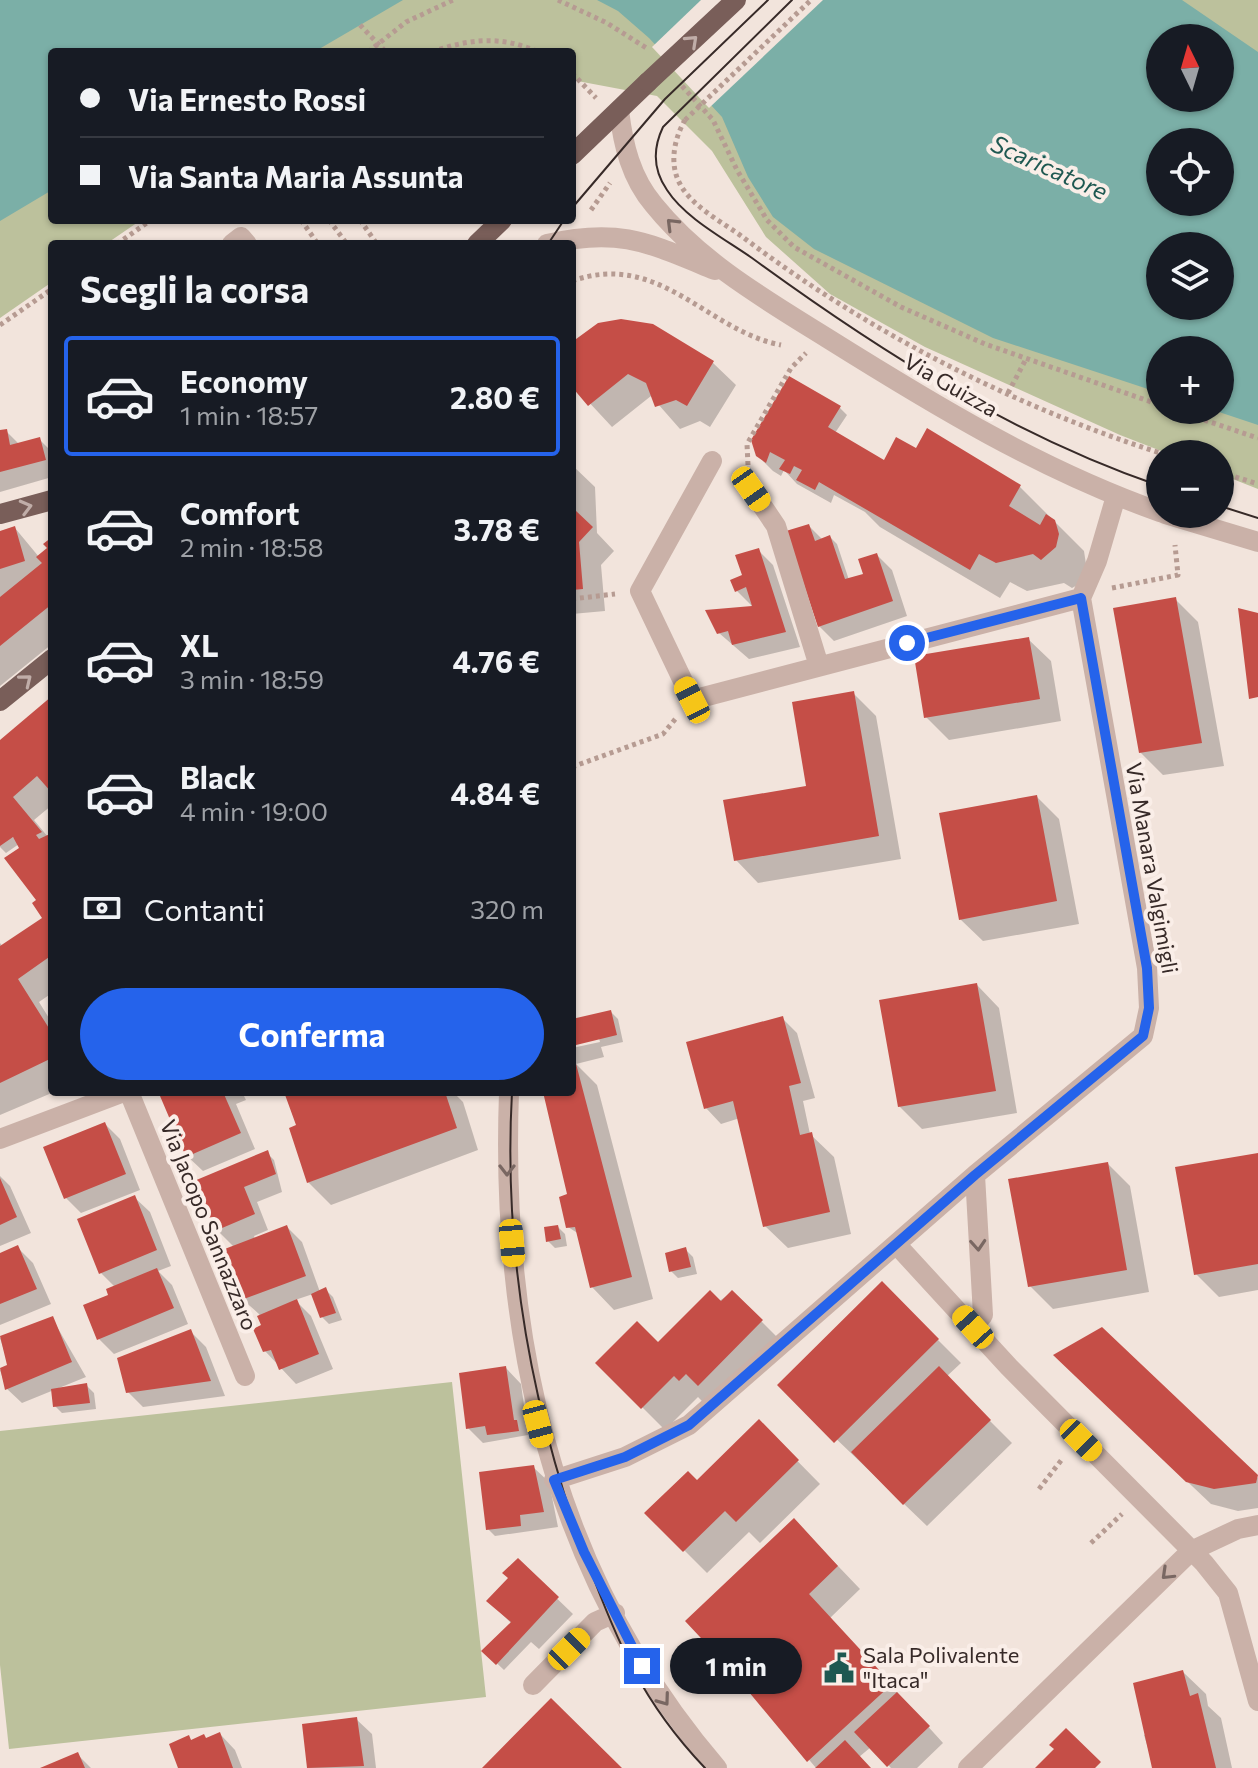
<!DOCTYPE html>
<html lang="it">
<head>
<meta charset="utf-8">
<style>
  :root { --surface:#171b24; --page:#20242c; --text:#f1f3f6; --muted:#9ea1a6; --line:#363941; --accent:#2563eb }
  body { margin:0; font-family:Commissioner,sans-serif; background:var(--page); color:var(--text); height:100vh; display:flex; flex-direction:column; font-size:30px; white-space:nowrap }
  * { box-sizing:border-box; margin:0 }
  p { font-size:26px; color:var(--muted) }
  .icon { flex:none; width:44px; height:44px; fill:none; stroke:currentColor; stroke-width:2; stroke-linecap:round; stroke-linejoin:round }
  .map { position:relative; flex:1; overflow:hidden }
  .sheet { position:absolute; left:48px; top:240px; width:528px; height:856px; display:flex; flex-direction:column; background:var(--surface); border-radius:8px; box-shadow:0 2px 6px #0004 }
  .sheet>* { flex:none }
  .banner { position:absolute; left:48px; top:48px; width:528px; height:176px; border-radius:8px; box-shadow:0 2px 6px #0004; display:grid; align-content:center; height:176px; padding:0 32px; background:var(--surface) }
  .needle { width:52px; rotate:355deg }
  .fabs { position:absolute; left:1146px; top:24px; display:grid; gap:16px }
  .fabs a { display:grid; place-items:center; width:88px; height:88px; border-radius:50%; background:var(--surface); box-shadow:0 2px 6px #0004; font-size:40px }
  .end { position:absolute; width:36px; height:36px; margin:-18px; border:10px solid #2563eb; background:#fff; box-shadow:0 0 0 4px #fff }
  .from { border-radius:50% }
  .bubble { position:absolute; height:56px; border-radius:28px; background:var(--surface); box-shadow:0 2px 6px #0004; font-size:26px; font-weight:700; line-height:56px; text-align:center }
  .car { position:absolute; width:24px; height:48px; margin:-24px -12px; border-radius:10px; box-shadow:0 0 6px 2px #0007; background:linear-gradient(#f5c518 24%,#345 0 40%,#f5c518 0 76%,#345 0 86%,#f5c518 0) }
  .banner b { display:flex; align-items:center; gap:28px; height:76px; font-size:30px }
  .banner b+b { border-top:2px solid var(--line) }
  .banner i { width:20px; height:20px; background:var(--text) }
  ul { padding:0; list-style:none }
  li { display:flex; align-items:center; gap:24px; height:120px; margin:0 16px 12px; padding:0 16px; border:4px solid transparent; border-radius:8px }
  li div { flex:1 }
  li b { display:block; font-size:30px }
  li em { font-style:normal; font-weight:700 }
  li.active { border-color:var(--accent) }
  li>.icon { width:72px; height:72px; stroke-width:1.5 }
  h2 { padding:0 32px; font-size:36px; line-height:96px }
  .pay { display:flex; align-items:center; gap:20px; height:88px; padding:0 32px; font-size:30px }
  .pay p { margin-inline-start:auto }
  .cta { display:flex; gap:16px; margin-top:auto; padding:16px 32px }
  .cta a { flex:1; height:92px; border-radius:48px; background:var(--accent); color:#fff; font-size:32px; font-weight:700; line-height:92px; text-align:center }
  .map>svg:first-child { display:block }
  .green { fill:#bcc19c; fill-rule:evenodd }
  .water { fill:#7bafa7; fill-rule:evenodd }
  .pier { fill:#f2e4dc }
  .shadow { fill:#0003 }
  .building { fill:#c54e47 }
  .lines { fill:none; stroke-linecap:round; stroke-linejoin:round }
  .path { stroke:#b69b92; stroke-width:5; stroke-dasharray:4 4; stroke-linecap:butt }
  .minor { stroke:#cab1a8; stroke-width:20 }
  .major { stroke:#795e59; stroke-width:20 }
  .tram { stroke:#372a28; stroke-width:2 }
  .path-bridge { stroke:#b69b92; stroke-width:5; stroke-dasharray:4 4; stroke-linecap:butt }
  .major-bridge { stroke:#795e59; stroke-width:20 }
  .oneway { stroke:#c0ada8 }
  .oneway2 { stroke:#796762 }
  .route { stroke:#2563eb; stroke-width:10 }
  .labels { text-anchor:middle; stroke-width:8; stroke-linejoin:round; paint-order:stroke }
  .street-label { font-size:22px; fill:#372a28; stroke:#faeee8 }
  .poi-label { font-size:22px; fill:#372a28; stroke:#faeee8; text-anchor:start }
  .water-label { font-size:24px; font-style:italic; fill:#1e5851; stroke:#faeee8 }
</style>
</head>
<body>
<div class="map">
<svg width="1258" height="1768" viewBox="0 0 1258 1768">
  <rect width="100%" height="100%" fill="#f2e4dc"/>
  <path class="green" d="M0 0H1258V489L1220 474V454H1169L1120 435 925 347 830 294 766 237 712 151 657 96 572 80V52H52V220H141L106 244H52V282L0 318ZM1160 38H1220V98H1160ZM1160 142H1220V202H1160ZM1160 246H1220V306H1160ZM1160 350H1220V410H1160Z
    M452 1382 486 1697 9 1749 0 1665V1431Z"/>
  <path class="water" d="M0 0H403L314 52H52V190L0 221Z
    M597 0H1182L1258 52V425L1213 410H1220V350H1160V393L993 338 814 249 773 217 748 177 722 117 649 38 618 11ZM1160 38H1220V98H1160ZM1160 142H1220V202H1160ZM1160 246H1220V306H1160Z"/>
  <path class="pier" d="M701 0H823L709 108 652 47Z"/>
  <path class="shadow" d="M652 326 713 363 736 385 710 427 700 421 680 429 651 396 612 427 572 384V345Z
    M790 379 840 408 847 415 835 433 885 463 917 451 928 431 1020 487 1084 551 1087 571 1081 583 1072 588 1064 583 1027 591 1010 582 1000 598 880 527 865 512 834 495 831 503 797 484 784 470 781 476 773 471 757 455Z
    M6 431 19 444 39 439 52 452V477L0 492V433Z
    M572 465 595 487 597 533 614 551 601 565 605 611 572 614Z
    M809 526 823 540 830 537 837 544 849 580 866 576 877 555 892 570 907 616 834 641 819 626Z
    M15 528 39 557 50 548 52 540V644L0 686V533Z
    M758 550 773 565 800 647 749 659 719 633 754 608 737 591Z
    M1175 599 1198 622 1224 766 1163 775 1140 752Z
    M1028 639 1051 661 1061 721 949 740 926 717Z
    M854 694 876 716 901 859 758 883 736 860 809 788Z
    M52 698V805L34 820 48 837 52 835V993L39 1002 52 1023 54 1092 0 1115V943L3 947 45 918 22 849 19 844 6 853 0 847V828L15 839 0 820V743Z
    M1037 797 1059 819 1079 924 983 941 960 919Z
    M977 985 999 1008 1017 1113 922 1129 899 1106Z
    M611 1012 618 1019 623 1042 601 1047 604 1057 576 1064 597 1085 653 1299 614 1310 592 1287 579 1234 568 1227 570 1195 545 1092H572V1048L600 1042 599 1038 572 1044V1021Z
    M782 1018 797 1033 815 1098 803 1101 810 1134 834 1157 851 1234 788 1248 765 1226 740 1118 721 1124 706 1108 688 1043Z
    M175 1092H242L246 1100 236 1104 255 1149 203 1171 187 1156Z
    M286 1092H453L463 1102 478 1150 331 1205 308 1182 299 1126Z
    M105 1124 120 1139 140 1190 81 1213 66 1198Z
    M267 1153 274 1160 282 1192 257 1202 268 1230 254 1236 255 1239 287 1227 302 1242 320 1292 326 1290 333 1297 342 1320 329 1324 322 1317 313 1294 295 1300 311 1316 333 1369 296 1384 265 1351 264 1326 259 1314 242 1299 234 1247 217 1230 197 1182Z
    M1258 1155V1290L1219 1297 1196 1274Z
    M1108 1164 1130 1186 1149 1292 1053 1309 1030 1286Z
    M0 1176 10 1186 31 1233 0 1246Z
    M134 1197 150 1212 171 1266 158 1271 172 1285 188 1324 114 1354 99 1339 115 1287 101 1273Z
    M558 1227 565 1234 567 1246 555 1248 548 1241Z
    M18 1248 33 1263 51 1304 0 1325V1255Z
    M686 1250 693 1257 697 1274 678 1278 671 1271Z
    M882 1284 961 1363 946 1377 1012 1443 927 1526 780 1385Z
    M732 1292 784 1344 703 1402 698 1397 665 1430 598 1363 658 1345Z
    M52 1318 86 1377 59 1388 87 1386 94 1393 96 1409 62 1413 55 1406 54 1390 22 1403 6 1388 0 1370 9 1366 0 1338Z
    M1101 1329 1258 1478V1508L1238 1511 1211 1504 1078 1378Z
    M191 1332 206 1347 225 1396 143 1407 128 1392Z
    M506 1368 521 1384 528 1435 483 1443 468 1428Z
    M759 1422 820 1484 760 1543 749 1532 707 1573 647 1513 697 1483Z
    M533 1467 549 1482 558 1527 495 1536 488 1529Z
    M816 1543 860 1589 830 1618 943 1743 917 1768H891L871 1747 859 1757 869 1768H816L731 1667Z
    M518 1561 573 1614 539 1649 531 1642 504 1670 484 1651 512 1624 489 1601 510 1578Z
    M1183 1672 1206 1694 1208 1706 1221 1718 1232 1768H1154L1144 1735 1149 1733Z
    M356 1719 372 1734 376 1768H309L304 1726Z
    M220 1734 235 1750 242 1768H181L189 1738 192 1741 208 1740Z
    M78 1755 91 1768H45Z"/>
  <path class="building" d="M621 319 653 324 714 361 687 406 676 400 655 407 646 383 628 374 588 406 572 387V342L598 323Z
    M789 376 841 406 828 427 884 460 896 437 916 448 927 428 1021 485 1009 506 1040 525 1046 514 1055 520 1059 534 1056 547 1041 560 1033 554 996 563 979 554 970 570 819 482 815 490 796 480 802 470 794 466 790 474 779 469 785 460 770 452 766 463 756 456 751 440Z
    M7 429 10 445 40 437 46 460 0 472V430Z
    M572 492 575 510 593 527 579 542 583 589 572 590Z
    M809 524 815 541 830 535 845 579 863 574 858 559 877 553 893 601 818 627 786 531Z
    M15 526 25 561 0 569V531Z
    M52 537V604L0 646V597L42 563 36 557 47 548 43 544Z
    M759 548 786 632 732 645 728 631 717 634 705 610 752 606 746 587 735 592 730 580 742 575 735 555Z
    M1176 597 1202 743 1139 753 1113 608Z
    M1238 608 1258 613V697L1249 699Z
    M1029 637 1040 699 924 718 914 656Z
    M854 691 879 836 734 861 723 800 806 786 792 702Z
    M52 696V793L37 776 13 797 42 832 36 835 39 839 52 833V955L18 979 52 1033V1058L0 1083V946L42 918 32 903 36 900 4 858 19 848 13 837 0 846V740Z
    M1037 795 1057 901 959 920 939 813Z
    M977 983 996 1091 898 1107 879 1000Z
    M611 1010 617 1035 572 1046V1019Z
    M783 1016 801 1083 789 1086 800 1135 812 1132 830 1212 763 1227 733 1101 704 1109 686 1042Z
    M575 1060 632 1277 590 1288 575 1227 566 1228 559 1197 567 1194 543 1092H572Z
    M170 1092H223L241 1133 186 1157 160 1096Z
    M284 1092H445L457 1128 307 1183 289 1128 296 1125Z
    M105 1122 126 1174 64 1199 43 1147Z
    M268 1150 276 1174 244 1187 255 1214 215 1231 194 1181Z
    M1258 1153V1264L1194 1275 1175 1167Z
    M1108 1162 1127 1270 1028 1287 1008 1179Z
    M0 1178 17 1217 0 1225Z
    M135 1195 157 1250 99 1274 77 1219Z
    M287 1225 306 1276 241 1300 222 1250Z
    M558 1225 561 1239 546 1242 544 1227Z
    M18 1245 37 1289 0 1304V1253Z
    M686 1247 691 1267 669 1272 665 1253Z
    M157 1268 174 1308 97 1340 83 1305 108 1295 106 1289Z
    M882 1281 939 1339 834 1443 777 1385Z
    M326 1287 336 1313 320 1318 311 1294Z
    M710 1290 721 1301 732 1290 763 1320 698 1386 686 1374 679 1381 674 1376 641 1409 595 1363 637 1321 658 1342Z
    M297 1299 319 1354 279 1370 271 1350 263 1352 253 1329 261 1325 257 1316Z
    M53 1316 72 1362 5 1390 0 1368 7 1365 0 1336Z
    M1102 1327 1258 1475 1256 1483 1214 1489 1186 1482 1053 1355Z
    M191 1329 211 1381 126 1393 117 1358Z
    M506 1366 514 1420H517L519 1431 487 1435 485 1426 466 1429 459 1373Z
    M939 1366 991 1420 903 1505 851 1452Z
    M87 1383 90 1403 53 1407 51 1389Z
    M759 1419 799 1460 736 1522 725 1511 683 1552 644 1513 688 1471 697 1480Z
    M534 1465 544 1512 520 1515 521 1526 486 1530 479 1472Z
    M794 1518 838 1566 809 1594 892 1684 807 1762 729 1668 685 1621Z
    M518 1558 559 1597 496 1665 481 1651 511 1622 486 1601 508 1578 502 1573Z
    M1183 1670 1190 1696 1198 1693 1216 1768H1152L1133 1683Z
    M897 1692 930 1726 887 1767 854 1732Z
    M551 1698 622 1768H482Z
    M357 1717 364 1766 307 1768 302 1724Z
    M1066 1728 1101 1762 1095 1768H1035L1054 1749 1049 1745Z
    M220 1732 233 1768H178L169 1744 189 1735 191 1740 204 1734 206 1738Z
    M845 1740 871 1768H815Z
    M78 1752 85 1768H40Z"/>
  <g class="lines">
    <path class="path" d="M558 0 607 23 648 49
      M360 25 386 52
      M368 52 406 22 453 0
      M432 52C468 39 502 35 538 52
      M572 73 596 98
      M682 86 713 120 737 170 767 220 794 247 901 307 985 344 1160 405
      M685 120C674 139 669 164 680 184 692 207 724 223 744 238 870 333 1013 406 1163 454
      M591 210 610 183
      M301 220 318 244
      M329 220 347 244
      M360 220 377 244
      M117 244 151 220
      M572 281C660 250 707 331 781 345
      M0 325 52 289
      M1008 393 1026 359
      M1174 410 1258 438
      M748 465 747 444 791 368 806 353
      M1220 472 1258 484
      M1112 588 1178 575 1175 545
      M572 599 615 594
      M572 767 663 734 677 717
      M1039 1489 1063 1458
      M1091 1543 1122 1514"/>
    <path class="minor" d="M619 110C623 145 631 178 654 205 700 262 766 300 827 338 934 405 1041 470 1160 512
      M232 244 241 237 247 244
      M547 244C620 227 649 243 715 270
      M712 461 640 591 692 700 1081 598
      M751 489 776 526 819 666
      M1165 514 1258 542
      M129 1092 245 1376
      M509 1092C500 1339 553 1577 717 1768
      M0 1139 124 1092
      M896 1244 1009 1367 1204 1563 1228 1593 1258 1701
      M973 1327 983 1315 975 1175
      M554 1480 625 1457 689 1425 975 1175 1143 1036 1149 1008 1147 968 1081 598 1097 561 1116 496
      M533 1685 595 1622 615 1613
      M968 1768 1191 1551 1238 1529 1258 1525"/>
    <path class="major" d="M572 155 648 82
      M477 244 502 220
      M0 514 52 500
      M0 701 52 659"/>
    <path class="tram" d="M792 0 663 127C653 148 653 170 667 190 685 218 725 239 752 258 878 350 1011 435 1160 486
      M572 208 665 99 768 0
      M548 244 564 220
      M1220 506 1258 518
      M512 1092C503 1252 531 1408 586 1558 617 1642 642 1702 705 1768"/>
    <path class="path-bridge" d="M685 120 811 0"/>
    <path class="major-bridge" d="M648 82 736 0"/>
  </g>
  <defs><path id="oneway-chevron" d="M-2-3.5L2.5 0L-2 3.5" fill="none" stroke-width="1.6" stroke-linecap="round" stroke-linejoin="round" transform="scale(2)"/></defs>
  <g class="oneway">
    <use href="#oneway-chevron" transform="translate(692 41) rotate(-43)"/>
    <use href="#oneway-chevron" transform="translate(26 507) rotate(-15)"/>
    <use href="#oneway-chevron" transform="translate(26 680) rotate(-39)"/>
  </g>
  <g class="oneway2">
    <use href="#oneway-chevron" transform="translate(672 224) rotate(-135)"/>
    <use href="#oneway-chevron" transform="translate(507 1170) rotate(90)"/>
    <use href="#oneway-chevron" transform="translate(978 1245) rotate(86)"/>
    <use href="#oneway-chevron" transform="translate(1167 1574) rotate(136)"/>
    <use href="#oneway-chevron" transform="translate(664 1700) rotate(54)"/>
  </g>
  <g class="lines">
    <path class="route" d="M642 1666 584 1552 554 1480 625 1457 689 1425 975 1175 1143 1036 1149 1008 1147 968 1081 598 907 643"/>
  </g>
  <defs>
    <g id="civic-bare" transform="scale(2.4)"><path d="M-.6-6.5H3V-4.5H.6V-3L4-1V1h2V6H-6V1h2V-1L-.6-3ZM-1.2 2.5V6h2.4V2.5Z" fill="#1e5851" stroke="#faeee8" stroke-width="2.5" paint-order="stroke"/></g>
  </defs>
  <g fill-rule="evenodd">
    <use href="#civic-bare" x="839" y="1668"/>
  </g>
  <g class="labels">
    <g class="street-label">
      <text transform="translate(951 385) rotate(30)" y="8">Via Guizza</text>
      <text transform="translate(1152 868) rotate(80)" y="8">Via Manara Valgimigli</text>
      <text transform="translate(209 1225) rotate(68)" y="8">Via Jacopo Sannazzaro</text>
    </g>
    <g class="poi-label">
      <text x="863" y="1663">Sala Polivalente<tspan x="863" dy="25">"Itaca"</tspan></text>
    </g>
    <g class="water-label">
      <text transform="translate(1049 168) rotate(24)" y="8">Scaricatore</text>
    </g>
  </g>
</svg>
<div class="fabs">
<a><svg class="needle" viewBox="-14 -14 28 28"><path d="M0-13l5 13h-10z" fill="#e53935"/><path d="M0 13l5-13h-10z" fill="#9ea1a6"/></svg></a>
<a><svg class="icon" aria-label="locate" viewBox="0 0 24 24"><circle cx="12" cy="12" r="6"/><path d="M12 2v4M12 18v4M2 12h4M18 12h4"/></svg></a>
<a><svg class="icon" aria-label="layers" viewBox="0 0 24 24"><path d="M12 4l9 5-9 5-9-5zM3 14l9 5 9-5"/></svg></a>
<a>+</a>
<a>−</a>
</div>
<i class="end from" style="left:907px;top:643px"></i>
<i class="end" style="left:642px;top:1666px"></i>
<div class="bubble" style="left:670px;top:1638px;width:132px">1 min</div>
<i class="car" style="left:751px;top:489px;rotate:145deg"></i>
<i class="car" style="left:692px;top:700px;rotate:333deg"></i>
<i class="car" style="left:512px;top:1243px;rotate:175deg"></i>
<i class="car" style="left:973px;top:1327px;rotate:318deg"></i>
<i class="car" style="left:538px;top:1424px;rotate:165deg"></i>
<i class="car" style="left:1081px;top:1440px;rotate:135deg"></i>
<i class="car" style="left:569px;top:1649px;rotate:45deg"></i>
<div class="banner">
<b><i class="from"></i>Via Ernesto Rossi</b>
<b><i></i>Via Santa Maria Assunta</b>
</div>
<section class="sheet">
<h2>Scegli la corsa</h2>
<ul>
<li class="active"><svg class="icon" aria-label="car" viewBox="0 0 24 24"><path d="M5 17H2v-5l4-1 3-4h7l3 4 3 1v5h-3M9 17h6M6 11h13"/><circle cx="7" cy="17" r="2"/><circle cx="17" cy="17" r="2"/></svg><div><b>Economy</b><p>1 min · 18:57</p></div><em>2.80 €</em></li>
<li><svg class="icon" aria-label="car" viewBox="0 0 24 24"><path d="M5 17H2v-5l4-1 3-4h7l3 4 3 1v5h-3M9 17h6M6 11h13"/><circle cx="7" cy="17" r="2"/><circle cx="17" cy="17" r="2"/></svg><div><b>Comfort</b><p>2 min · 18:58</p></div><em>3.78 €</em></li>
<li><svg class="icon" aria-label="car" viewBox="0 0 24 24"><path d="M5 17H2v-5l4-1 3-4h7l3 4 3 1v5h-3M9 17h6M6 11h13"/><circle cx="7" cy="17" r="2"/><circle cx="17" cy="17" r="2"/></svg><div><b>XL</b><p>3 min · 18:59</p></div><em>4.76 €</em></li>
<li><svg class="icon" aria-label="car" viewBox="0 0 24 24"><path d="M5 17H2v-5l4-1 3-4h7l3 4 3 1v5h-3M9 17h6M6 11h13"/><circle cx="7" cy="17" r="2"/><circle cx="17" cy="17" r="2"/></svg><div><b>Black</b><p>4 min · 19:00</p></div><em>4.84 €</em></li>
</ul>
<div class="pay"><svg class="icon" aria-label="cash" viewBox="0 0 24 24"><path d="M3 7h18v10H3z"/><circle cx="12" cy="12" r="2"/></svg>Contanti<p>320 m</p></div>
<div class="cta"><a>Conferma</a></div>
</section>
</div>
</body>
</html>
